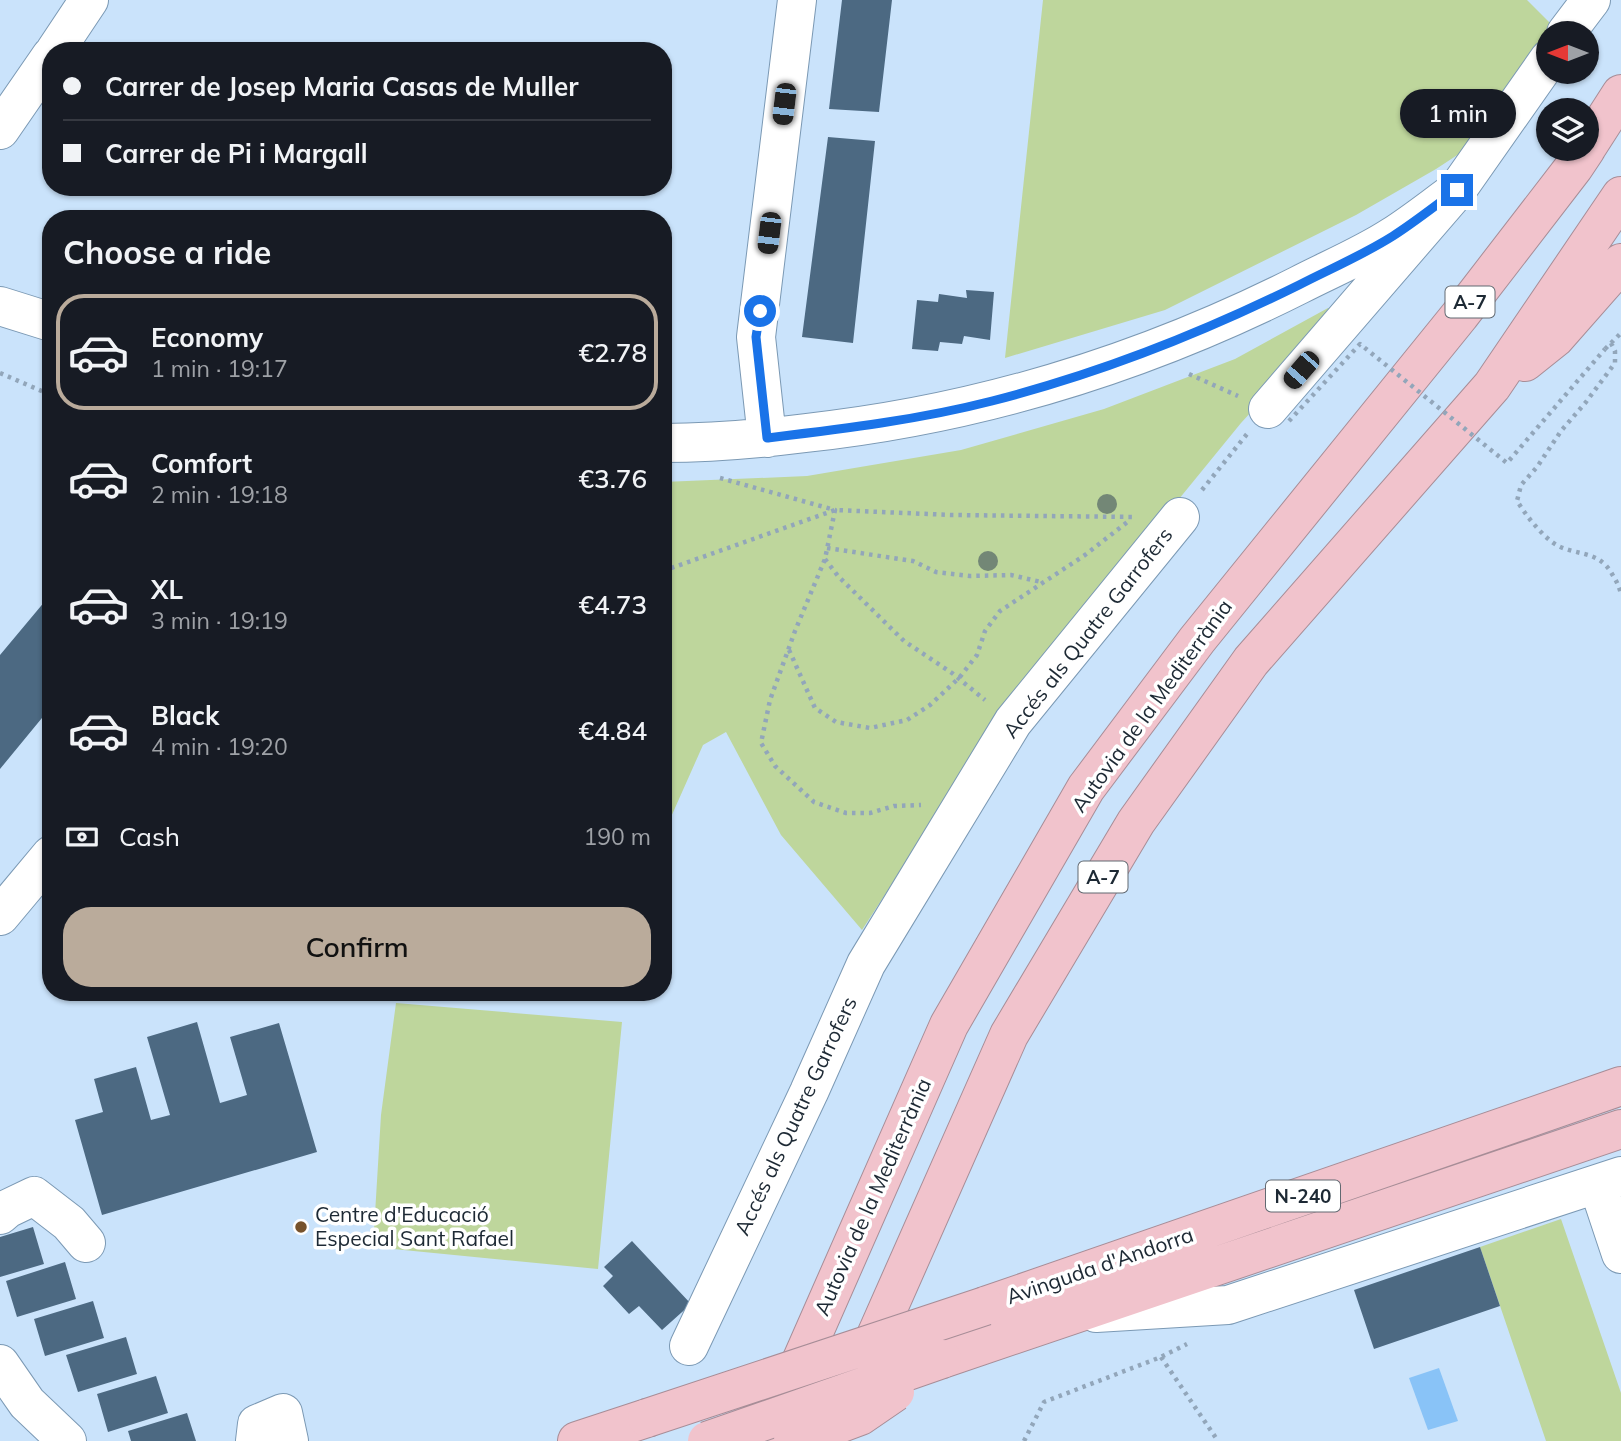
<!DOCTYPE html>
<html lang="en">
<head>
<meta charset="utf-8">
<style>
  :root { --surface:#171b24; --page:#242831; --text:#f1f3f6; --muted:#9ea1a6; --line:#363941; --accent:#baab9b }
  body { margin:0; font-family:Mulish,sans-serif; background:var(--page); color:var(--text); height:100vh; display:flex; flex-direction:column; font-size:26px; white-space:nowrap }
  * { box-sizing:border-box; margin:0 }
  p { font-size:23px; color:var(--muted) }
  .icon { flex:none; width:38px; height:38px; fill:none; stroke:currentColor; stroke-width:2; stroke-linecap:round; stroke-linejoin:round }
  .map { position:relative; flex:1; overflow:hidden }
  .details { position:absolute; left:42px; top:210px; width:630px; height:791px; display:flex; flex-direction:column; background:var(--surface); border-radius:28px; box-shadow:0 2px 5px #0004 }
  .details>* { flex:none }
  .top-card { position:absolute; left:42px; top:42px; width:630px; height:154px; border-radius:28px; box-shadow:0 2px 5px #0004; display:grid; align-content:center; height:154px; padding:0 21px; background:var(--surface) }
  .needle { width:46px; rotate:270deg }
  .controls { position:absolute; left:1536px; top:21px; display:grid; gap:14px }
  .controls a { display:grid; place-items:center; width:63px; height:63px; border-radius:50%; background:var(--surface); box-shadow:0 2px 5px #0004; font-size:35px }
  .end { position:absolute; width:32px; height:32px; margin:-16px; border:9px solid #1a73e8; background:#fff; box-shadow:0 0 0 4px #fff }
  .from { border-radius:50% }
  .bubble { position:absolute; height:49px; border-radius:24px; background:var(--surface); box-shadow:0 2px 5px #0004; font-size:23px; font-weight:600; line-height:49px; text-align:center }
  .car { position:absolute; width:21px; height:42px; margin:-21px -10px; border-radius:9px; box-shadow:0 0 5px 2px #0007; background:linear-gradient(#222 24%,#8ab4d8 0 40%,#222 0 76%,#8ab4d8 0 86%,#222 0) }
  .top-card b { display:flex; align-items:center; gap:24px; height:66px; font-size:26px }
  .top-card b+b { border-top:2px solid var(--line) }
  .top-card i { width:18px; height:18px; background:var(--text) }
  ul { padding:0; list-style:none }
  li { display:flex; align-items:center; gap:21px; height:116px; margin:0 14px 10px; padding:0 7px; border:4px solid transparent; border-radius:28px }
  li div { flex:1 }
  li b { display:block; font-size:26px }
  li em { font-style:normal; font-weight:600 }
  li.selected { border-color:var(--accent) }
  li>.icon { width:63px; height:63px; stroke-width:1.5 }
  h2 { padding:0 21px; font-size:32px; line-height:84px }
  .pay { display:flex; align-items:center; gap:18px; height:77px; padding:0 21px; font-size:26px }
  .pay p { margin-inline-start:auto }
  .cta { display:flex; gap:14px; margin-top:auto; padding:14px 21px }
  .cta a { flex:1; height:80px; border-radius:28px; background:var(--accent); color:#111; font-size:28px; font-weight:600; line-height:80px; text-align:center }
  .map>svg:first-child { display:block }
  .green { fill:#bed69c }
  .water { fill:#89c3f7 }
  .building { fill:#4c6982 }
  .lines { fill:none; stroke-linecap:round; stroke-linejoin:round }
  .minor-casing { stroke:#7b99b4; stroke-width:40 }
  .highway-casing { stroke:#a78d97; stroke-width:40 }
  .path { stroke:#92a6ba; stroke-width:4.5; stroke-dasharray:3.5 5; stroke-linecap:butt }
  .minor { stroke:#fff; stroke-width:38 }
  .highway { stroke:#f1c3cc; stroke-width:38 }
  .highway-bridge-casing { stroke:#a78d97; stroke-width:40; stroke-linecap:butt }
  .path-bridge { stroke:#92a6ba; stroke-width:4.5; stroke-dasharray:3.5 5; stroke-linecap:butt }
  .highway-bridge { stroke:#f1c3cc; stroke-width:38 }
  .tree { fill:#738776 }
  .route { stroke:#1a73e8; stroke-width:9 }
  .poi-dot { fill:#76522c; stroke:#fff; stroke-width:2.5 }
  .labels { text-anchor:middle; stroke-width:7; stroke-linejoin:round; paint-order:stroke }
  .shield { fill:#fff; stroke:#616971; stroke-width:2 }
  .shield-label { font-size:19px; font-weight:bold; fill:#1d2934 }
  .street-label { font-size:21px; fill:#1d2934; stroke:#fff }
  .poi-label { font-size:21px; fill:#1d2934; stroke:#fff; text-anchor:start }
</style>
</head>
<body>
<div class="map">
<svg width="1621" height="1441" viewBox="0 0 1621 1441">
  <rect width="100%" height="100%" fill="#cae3fb"/>
  <path class="green" d="M1043 0H1527L1554 27 1505 97 1465 150 1436 169 1356 215 1165 310 1005 358Z
    M1328 308 1340 315 1241 423 1028 684 991 731 862 930 781 835 726 732 703 745 663 835V482L807 476 961 450 1104 409 1235 359Z
    M396 1003 622 1022 598 1269 373 1247 381 1115Z
    M1561 1219 1621 1393V1441H1546L1480 1247Z"/>
  <path class="water" d="M1439 1368 1458 1421 1428 1430 1409 1378Z"/>
  <path class="building" d="M842 0H892L879 112 829 109Z
    M828 137 875 141 853 343 802 337Z
    M966 290 994 292 990 340 964 336 962 344 940 342 938 351 912 349 917 300 938 302 939 294 967 298Z
    M51 594V707L0 769V655Z
    M197 1022 220 1103 247 1095 230 1037 279 1023 317 1152 102 1215 75 1120 103 1112 94 1079 136 1067 151 1120 170 1115 147 1037Z
    M33 1227 44 1264 0 1277V1237Z
    M632 1241 691 1304 662 1330 639 1306 629 1314 603 1286 613 1276 604 1267Z
    M1480 1247 1500 1306 1374 1349 1354 1290Z
    M65 1262 76 1299 17 1317 6 1281Z
    M93 1301 104 1338 45 1356 34 1319Z
    M126 1337 137 1374 78 1392 66 1355Z
    M156 1376 168 1413 108 1432 97 1394Z
    M187 1413 196 1441H131L128 1431Z"/>
  <g class="lines">
    <g class="minor-casing">
      <path id="minor" d="M1566 33 1591 0
        M55 51 89 0
        M0 130 51 56
        M0 306 51 322
        M1268 409 1457 190 1549 59
        M767 438 756 337 797 0
        M663 443C711 443 758 439 806 433 981 414 1142 364 1299 285 1330 269 1364 255 1393 236 1415 222 1436 205 1457 190
        M0 916 51 855
        M1598 1185 1621 1254
        M0 1215 7 1209 34 1196 69 1223 86 1243
        M1096 1313 1228 1305 1621 1176
        M689 1346 809 1092 866 964 1013 722 1180 517
        M0 1364 27 1403 67 1441
        M255 1441 257 1424 283 1413 289 1441"/>
    </g>
    <g class="highway-casing">
      <path id="highway" d="M1587 147 1621 94
        M1525 362 1555 338 1621 263
        M985 1306 1621 1086
        M942 1359 1621 1129
        M863 1365 1009 1035 1136 822 1251 661 1492 386 1621 196
        M577 1441 647 1418
        M766 1441 949 1025 1086 788 1197 640 1460 315 1574 167 1586 149"/>
    </g>
    <path class="path" d="M1611 343 1615 351V363L1586 402 1561 431 1537 467 1521 485 1517 501C1526 515 1538 531 1552 542 1572 557 1598 548 1612 574 1616 580 1619 586 1621 594
      M1605 349 1621 333
      M0 373 51 395
      M1189 374 1238 396
      M720 478 835 510 825 559 795 631 770 700 761 743 775 766 814 802 846 813H870L894 806 921 805
      M1202 490 1247 434
      M827 548 913 561 936 572 970 576 1011 575 1041 582
      M825 559 838 576 904 641 952 673 985 700
      M663 571 835 510 951 515 1136 517
      M789 650 815 708 836 722 870 728 907 720 930 705 959 678 977 655 985 631 1000 611 1085 555 1130 520
      M1161 1357 1218 1441
      M1024 1441 1044 1402 1161 1357 1187 1344"/>
    <use href="#minor" class="minor"/>
    <use href="#highway" class="highway"/>
    <g class="highway-bridge-casing">
      <path id="highway-bridge" d="M647 1418 985 1306
        M707 1441 942 1359
        M793 1441 860 1416 895 1392"/>
    </g>
    <path class="path-bridge" d="M1289 421 1360 344 1507 463 1605 349"/>
    <use href="#highway-bridge" class="highway-bridge"/>
  </g>
  <g class="tree">
    <circle cx="1107" cy="504" r="10"/>
    <circle cx="988" cy="561" r="10"/>
  </g>
  <g class="lines">
    <path class="route" d="M760 311 756 337 767 438C842 429 918 420 992 401 1098 374 1200 334 1299 285 1330 269 1363 255 1393 236 1415 222 1436 205 1457 190"/>
  </g>
  <circle class="poi-dot" cx="301" cy="1227" r="7"/>
  <g class="labels">
    <g class="shield">
      <rect x="1445.5" y="286.5" width="49" height="31" rx="5"/>
      <rect x="1078.5" y="861.5" width="49" height="31" rx="5"/>
      <rect x="1266" y="1180.5" width="74" height="31" rx="5"/>
    </g>
    <g class="shield-label">
      <text x="1470" y="309">A-7</text>
      <text x="1103" y="884">A-7</text>
      <text x="1303" y="1203">N-240</text>
    </g>
    <g class="street-label">
      <text transform="translate(1088 633) rotate(-52)" y="7">Accés als Quatre Garrofers</text>
      <text transform="translate(1152 706) rotate(-54)" y="7">Autovia de la Mediterrània</text>
      <text transform="translate(796 1116) rotate(-65)" y="7">Accés als Quatre Garrofers</text>
      <text transform="translate(873 1197) rotate(-66)" y="7">Autovia de la Mediterrània</text>
      <text transform="translate(1100 1266) rotate(-19)" y="7">Avinguda d'Andorra</text>
    </g>
    <g class="poi-label">
      <text x="315" y="1222">Centre d'Educació<tspan x="315" dy="24">Especial Sant Rafael</tspan></text>
    </g>
  </g>
</svg>
<div class="controls">
<a><svg class="needle" viewBox="-14 -14 28 28"><path d="M0-13l5 13h-10z" fill="#e53935"/><path d="M0 13l5-13h-10z" fill="#9ea1a6"/></svg></a>
<a><svg class="icon" aria-label="layers" viewBox="0 0 24 24"><path d="M12 4l9 5-9 5-9-5zM3 14l9 5 9-5"/></svg></a>
</div>
<i class="end from" style="left:760px;top:311px"></i>
<i class="end" style="left:1457px;top:190px"></i>
<div class="bubble" style="left:1400px;top:89px;width:116px">1 min</div>
<i class="car" style="left:784px;top:104px;rotate:187deg"></i>
<i class="car" style="left:769px;top:233px;rotate:187deg"></i>
<i class="car" style="left:1301px;top:370px;rotate:221deg"></i>
<div class="top-card">
<b><i class="from"></i>Carrer de Josep Maria Casas de Muller</b>
<b><i></i>Carrer de Pi i Margall</b>
</div>
<section class="details">
<h2>Choose a ride</h2>
<ul>
<li class="selected"><svg class="icon" aria-label="car" viewBox="0 0 24 24"><path d="M5 17H2v-5l4-1 3-4h7l3 4 3 1v5h-3M9 17h6M6 11h13"/><circle cx="7" cy="17" r="2"/><circle cx="17" cy="17" r="2"/></svg><div><b>Economy</b><p>1 min · 19:17</p></div><em>€2.78</em></li>
<li><svg class="icon" aria-label="car" viewBox="0 0 24 24"><path d="M5 17H2v-5l4-1 3-4h7l3 4 3 1v5h-3M9 17h6M6 11h13"/><circle cx="7" cy="17" r="2"/><circle cx="17" cy="17" r="2"/></svg><div><b>Comfort</b><p>2 min · 19:18</p></div><em>€3.76</em></li>
<li><svg class="icon" aria-label="car" viewBox="0 0 24 24"><path d="M5 17H2v-5l4-1 3-4h7l3 4 3 1v5h-3M9 17h6M6 11h13"/><circle cx="7" cy="17" r="2"/><circle cx="17" cy="17" r="2"/></svg><div><b>XL</b><p>3 min · 19:19</p></div><em>€4.73</em></li>
<li><svg class="icon" aria-label="car" viewBox="0 0 24 24"><path d="M5 17H2v-5l4-1 3-4h7l3 4 3 1v5h-3M9 17h6M6 11h13"/><circle cx="7" cy="17" r="2"/><circle cx="17" cy="17" r="2"/></svg><div><b>Black</b><p>4 min · 19:20</p></div><em>€4.84</em></li>
</ul>
<div class="pay"><svg class="icon" aria-label="cash" viewBox="0 0 24 24"><path d="M3 7h18v10H3z"/><circle cx="12" cy="12" r="2"/></svg>Cash<p>190 m</p></div>
<div class="cta"><a>Confirm</a></div>
</section>
</div>
</body>
</html>
